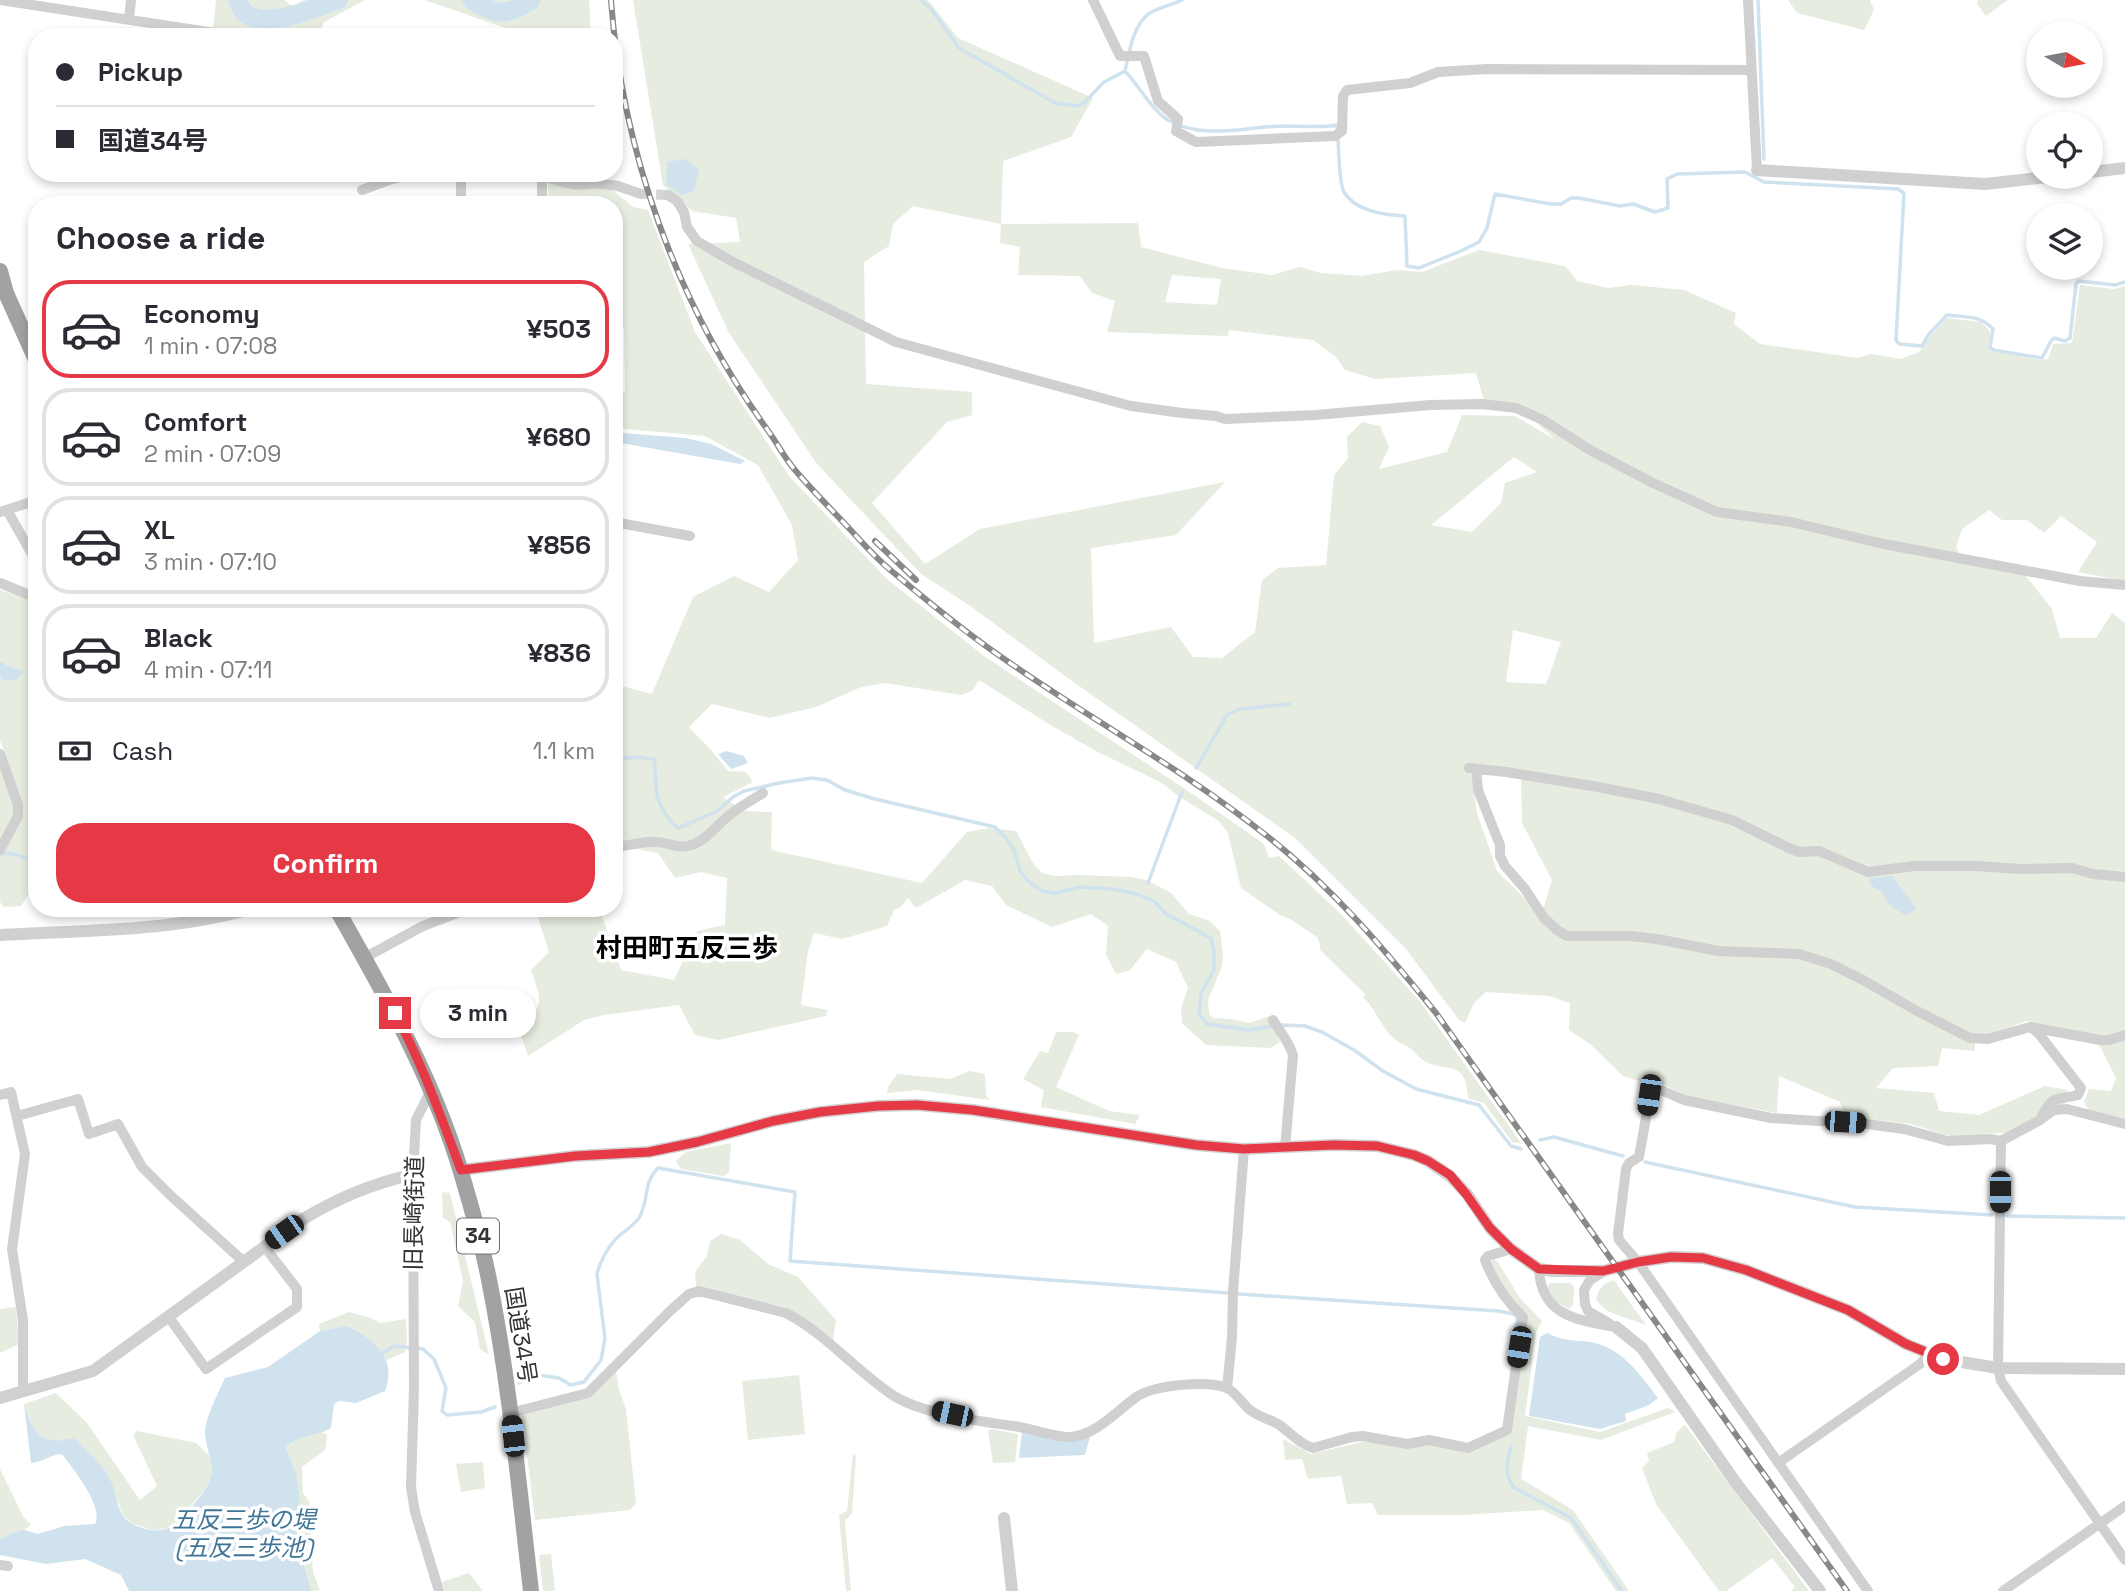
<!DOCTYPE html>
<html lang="en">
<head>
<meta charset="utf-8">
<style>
  :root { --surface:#fff; --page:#f7f7f7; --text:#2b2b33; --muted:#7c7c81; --line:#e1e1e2; --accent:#e63946 }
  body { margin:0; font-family:"Space Grotesk","Noto Sans JP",sans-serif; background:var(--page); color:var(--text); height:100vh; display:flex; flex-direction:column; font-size:26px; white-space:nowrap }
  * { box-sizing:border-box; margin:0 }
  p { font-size:23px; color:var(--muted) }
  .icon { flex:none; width:38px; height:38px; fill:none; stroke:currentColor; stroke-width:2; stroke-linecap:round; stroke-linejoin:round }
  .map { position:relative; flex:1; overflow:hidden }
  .side { position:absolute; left:28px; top:196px; width:595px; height:721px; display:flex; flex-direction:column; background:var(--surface); border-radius:28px; box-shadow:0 4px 10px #0003 }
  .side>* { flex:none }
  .hud { position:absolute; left:28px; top:28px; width:595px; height:154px; border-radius:28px; box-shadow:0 4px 10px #0003; display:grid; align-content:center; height:154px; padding:0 28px; background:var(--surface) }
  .needle { width:46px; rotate:100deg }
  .buttons { position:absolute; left:2026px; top:21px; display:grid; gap:14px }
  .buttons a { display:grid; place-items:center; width:77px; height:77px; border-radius:50%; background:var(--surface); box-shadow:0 4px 10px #0003; font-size:35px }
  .end { position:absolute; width:32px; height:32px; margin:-16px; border:9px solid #e63946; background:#fff; box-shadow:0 0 0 4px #fff }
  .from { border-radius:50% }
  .bubble { position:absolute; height:49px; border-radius:24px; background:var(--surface); box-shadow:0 4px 10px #0003; font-size:23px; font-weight:700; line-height:49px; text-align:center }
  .car { position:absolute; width:21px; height:42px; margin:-21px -10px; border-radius:9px; box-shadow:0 0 5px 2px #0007; background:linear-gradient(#222 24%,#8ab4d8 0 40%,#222 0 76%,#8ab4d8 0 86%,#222 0) }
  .hud b { display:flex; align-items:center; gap:24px; height:66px; font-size:26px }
  .hud b+b { border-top:2px solid var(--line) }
  .hud i { width:18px; height:18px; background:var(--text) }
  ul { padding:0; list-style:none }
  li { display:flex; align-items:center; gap:21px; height:98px; margin:0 14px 10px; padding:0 14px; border:4px solid var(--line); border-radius:28px }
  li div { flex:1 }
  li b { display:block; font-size:26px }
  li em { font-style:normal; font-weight:700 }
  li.active { border-color:var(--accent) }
  li>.icon { width:63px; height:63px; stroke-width:1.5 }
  h2 { padding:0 28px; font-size:32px; line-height:84px }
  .pay { display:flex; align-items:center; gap:18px; height:77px; padding:0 28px; font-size:26px }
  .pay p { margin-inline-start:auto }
  .cta { display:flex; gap:14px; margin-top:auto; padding:14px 28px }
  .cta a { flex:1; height:80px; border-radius:28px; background:var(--accent); color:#fff; font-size:28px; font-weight:700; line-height:80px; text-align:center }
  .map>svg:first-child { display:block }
  .green { fill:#e6ecdf; fill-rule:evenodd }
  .water { fill:#cfe2ee }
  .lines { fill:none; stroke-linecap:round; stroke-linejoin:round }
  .stream { stroke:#cfe2ee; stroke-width:3.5 }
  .river { stroke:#cfe2ee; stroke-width:19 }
  .minor-tunnel { stroke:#d6d6d6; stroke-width:10; stroke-dasharray:10 5; stroke-linecap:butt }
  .minor { stroke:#d0d0d0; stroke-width:10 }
  .tertiary { stroke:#d0d0d0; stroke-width:12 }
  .trunk { stroke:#a2a2a2; stroke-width:16 }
  .rail-casing { stroke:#888; stroke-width:6 }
  .rail { stroke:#fff; stroke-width:3.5; stroke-dasharray:10; stroke-linecap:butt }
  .route { stroke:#e63946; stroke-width:9 }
  .labels { text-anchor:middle; stroke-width:7; stroke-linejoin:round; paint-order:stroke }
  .shield { fill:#fff; stroke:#707070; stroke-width:2 }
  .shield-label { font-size:21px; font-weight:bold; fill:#333 }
  .street-label { font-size:23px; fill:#333; stroke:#fff }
  .water-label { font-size:24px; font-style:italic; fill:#3f7597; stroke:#fff }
  .quarter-label { font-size:26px; font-weight:bold; fill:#000; stroke:#fff }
</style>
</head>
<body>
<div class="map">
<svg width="2125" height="1591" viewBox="0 0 2125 1591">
  <rect width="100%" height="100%" fill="#fff"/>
  <path class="green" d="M216 0H284L292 6 304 0H365L324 22 318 37H257L213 28Z
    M425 0H589L591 37H531Z
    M633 0H928L958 38 1093 98 1071 137 1003 161 1001 224 1138 223 1141 247 1222 268 1272 275 1299 267 1321 273 1362 276 1397 270 1422 272 1479 250 1565 266 1577 281 1608 288 1631 285 1684 290 1736 313 1734 324 1760 344 1858 358 1871 354 1901 359 1919 352 1930 336 1947 318 1981 322 1990 331V351L2040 360 2048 359 2053 344 2072 343 2080 285 2114 289 2125 286V581L2078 572 2097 542 2061 516 2044 533 2027 520H2002L1989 510 1962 529 1956 547 1963 561 2025 575 2052 609 2060 638H2096L2112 613 2125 623V1118L2090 1112 2084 1102 2089 1089 2111 1091 2116 1078 2095 1037 2026 1021 1975 1041V1051L1942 1048 1938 1066 1893 1068 1876 1088 1934 1093 1939 1111 1979 1115 2045 1086 2068 1090 2065 1104 2051 1106 2010 1134 1992 1133 1956 1138 1911 1124 1845 1116 1840 1102 1779 1076 1777 1113 1686 1096 1652 1079 1646 1083 1623 1076 1590 1044 1569 1030 1570 1003 1549 996 1486 992 1474 1003 1465 1023 1459 1020 1406 949 1295 838 1065 676 969 605 921 574 817 464 729 333 688 244 740 242 736 218 692 211 663 185ZM913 206 1001 224 1000 243 1020 247 1018 275 1080 276 1092 293 1115 301 1107 332 1228 336 1229 330 1313 340 1336 357 1345 370 1375 379 1476 373 1484 400 1514 403 1556 440 1515 416 1462 415 1447 452 1379 469 1389 447 1380 426 1362 422 1347 437 1348 458 1334 475 1326 565 1278 568 1262 580 1255 632 1222 658 1193 657 1171 627 1094 643 1091 548 1176 535 1225 482 980 529 925 564 872 503 947 422 972 415V392L866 384 864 262 889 246 893 224ZM1172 275 1221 279 1217 305 1165 302ZM1514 457 1537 472 1505 483 1501 503 1472 532 1431 525ZM1513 630 1561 642 1546 684 1506 682ZM1471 774 1521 777 1522 823 1552 880 1544 907 1529 903 1497 871 1477 813Z
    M1788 0H1870L1874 10 1864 30 1797 13Z
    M1978 0H2008L1986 16 1977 4Z
    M548 173H592L633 207 648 210 695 332 789 476 887 579 984 656 1188 791 1264 844 1269 858 1279 856 1340 913 1418 999 1521 1143 1512 1142 1484 1103 1468 1098C1466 1061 1451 1072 1428 1063 1418 1058 1415 1051 1407 1046 1404 1044 1400 1043 1397 1041 1382 1030 1377 1011 1364 998L1365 994 1320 950V944L1317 937 1290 919 1280 915 1241 888 1228 833 1219 821 1178 796 1162 783 1098 752 1052 726 979 680 972 691 961 695 885 683 861 687 816 707 770 718 712 704 689 727 711 750 728 771 746 772 753 782 723 797 744 811 772 812 771 850 922 883 967 832 989 828 1016 831 1034 865 1042 873 1054 876 1079 875 1131 877 1147 880 1171 893 1189 914 1210 921 1220 931 1223 955 1222 966 1208 1000 1209 1014 1213 1018 1230 1019 1250 1023 1269 1016 1280 1042 1270 1048 1206 1045 1182 1023 1181 1008 1188 988 1176 962 1147 949 1130 970 1116 974 1106 954 1108 926 1091 914 1052 927 1006 905 992 886 965 880 916 908 908 898 900 908 894 910 887 926 842 939 814 933 808 951 801 1005 828 1010 826 1016 718 1040 695 1035 679 1005 604 1015 584 1020 528 1056 519 1029C545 1004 542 1003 531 970L549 952 535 908H599L621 970 674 980 697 931 725 925 727 878 701 872 675 878 658 853 630 848 614 855V684L652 694 693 597 734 576 769 592 798 560 792 525 758 465 705 436 614 428V395L625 391 624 329 614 330V205H548Z
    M0 590 37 602V888L32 889 21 906 4 907 0 902V769L2 775 12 774 0 740Z
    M1056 1032H1073L1079 1035 1056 1087 1109 1111 1140 1115 1135 1124 1041 1107 1044 1090 1023 1079 1040 1051 1048 1053Z
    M970 1071 985 1074 986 1096 990 1100 917 1090 887 1093 888 1087 897 1074 950 1079Z
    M731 1143 729 1172 724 1176 681 1169 676 1161 686 1152Z
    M442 1192 450 1193 489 1355 480 1349 475 1322 458 1306 463 1281 450 1222 443 1218Z
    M721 1234 740 1240 768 1264 798 1277 836 1320 833 1341 785 1307 696 1288 695 1272 707 1256 710 1241Z
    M1493 1259 1498 1262 1519 1297 1542 1321 1536 1333 1525 1416 1600 1432 1668 1408 1675 1412 1601 1440 1528 1426 1521 1479 1573 1510 1629 1591H1616L1569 1523 1543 1510 1462 1515H1378L1372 1503 1347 1504 1341 1476 1308 1479 1302 1459 1285 1460 1283 1439 1311 1454 1366 1441 1407 1449 1428 1445 1467 1452 1510 1434 1527 1315 1514 1303 1490 1265Z
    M1614 1280 1646 1325 1607 1311 1596 1300C1598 1288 1603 1283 1614 1280Z
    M1550 1283H1571L1574 1288 1573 1305 1569 1309 1556 1302 1546 1288Z
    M16 1307 19 1344 0 1353V1309Z
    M349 1312 368 1317 380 1323 406 1319 407 1340 405 1352 387 1360 372 1343 346 1326 320 1331 319 1324Z
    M616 1371 619 1390 626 1409 636 1503 630 1510 535 1520 522 1415 591 1396Z
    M799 1375 805 1434 748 1440 742 1381Z
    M56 1393 87 1423 140 1500 157 1486 133 1435 137 1431 196 1443 212 1458 211 1479 205 1489 179 1520 166 1529 152 1530 131 1523 123 1515 119 1504 64 1439C36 1448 32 1425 24 1404Z
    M1685 1425 1809 1591H1791L1795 1587 1772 1558 1726 1591H1719L1656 1504 1642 1468 1649 1461 1647 1453 1674 1442 1677 1432Z
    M991 1429 1018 1434 1015 1462 993 1463 988 1431Z
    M323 1433 327 1435 325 1450 302 1467 303 1493 309 1501 313 1572 320 1590 311 1591 303 1562 299 1516V1491L296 1473 286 1448C294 1438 311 1434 323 1433Z
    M853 1454 856 1456 852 1513 845 1521 851 1591H846L839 1515 847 1511Z
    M483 1462 485 1488 461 1492 456 1464Z
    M0 1469 23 1516 31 1525 24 1530 12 1533 0 1539Z
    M551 1554 555 1591H543L539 1555Z
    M469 1573 483 1591H445L442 1582Z"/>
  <path class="water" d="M685 159 699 170 694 191 681 195 666 184 667 162Z
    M622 433 685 438 711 444 745 461 740 464 621 443Z
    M0 661 7 666 24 671 17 680H3L0 677Z
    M727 751 744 756 748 763 731 769 718 754Z
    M1892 876 1917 909 1905 915 1888 904 1882 892 1870 885V879Z
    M346 1326C359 1330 384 1349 387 1363 390 1373 388 1382 385 1391L356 1403 339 1401 334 1404 331 1428C318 1437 297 1434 286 1448L296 1473 299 1491V1516L303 1562 311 1591H129L121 1575 85 1559 46 1564 0 1555V1539L12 1533 24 1530 38 1534 64 1526 95 1524C104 1506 73 1469 62 1454 52 1454 43 1462 31 1463L24 1404C31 1424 36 1444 61 1440 69 1439 71 1437 78 1441 87 1452 99 1462 107 1474 117 1488 115 1511 129 1522 138 1528 155 1533 166 1529 178 1525 209 1489 211 1477 214 1461 206 1449 205 1434 204 1419 219 1392 225 1378L268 1367 320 1331Z
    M1547 1333C1562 1341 1574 1340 1590 1342 1622 1347 1640 1375 1658 1398L1649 1405 1625 1414 1626 1421 1600 1429 1529 1416 1540 1337Z
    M1022 1432 1066 1442 1090 1437 1085 1455 1019 1458Z"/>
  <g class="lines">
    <path class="stream" d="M921 0 932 10 959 48 1055 103 1078 106 1084 103 1104 82 1125 71
      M1758 0 1764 159
      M1125 71C1139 86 1151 109 1168 120 1202 140 1245 127 1282 126 1300 126 1319 128 1337 125 1339 141 1338 181 1344 192 1356 212 1386 215 1405 216L1407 266 1419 268 1461 251 1479 242 1487 228 1495 194 1551 204H1561L1571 198H1579L1620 206 1633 204 1655 212 1668 208 1667 179 1677 174 1745 172 1764 182 1898 189 1904 193 1896 340 1899 344 1922 346 1929 334 1947 315C1966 318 1979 314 1993 329L1990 347 1993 350 2042 358 2051 341 2054 338 2065 341 2070 338 2076 284 2079 281 2115 285 2125 282
      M1125 71C1129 53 1133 24 1150 13 1160 7 1172 5 1182 0
      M614 759 638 757 654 759C656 771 655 783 657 794 658 803 671 825 679 828L717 811 733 797 744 791 779 783 811 778 827 780 845 790 875 799 995 827 1006 838 1014 850 1020 871 1029 882 1042 891 1055 893 1081 887 1113 889 1137 894 1155 902 1166 914 1211 938 1214 952V970L1201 993 1199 1014 1207 1024 1249 1030 1282 1025 1305 1026 1322 1032 1354 1050 1383 1071 1416 1089 1479 1105 1511 1146 1521 1149
      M1196 768 1227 715 1240 709 1289 704
      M0 854 9 853 37 861
      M1148 883 1182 792
      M1540 1140 1554 1137 1623 1156
      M1645 1162 1855 1207 1992 1215
      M2007 1216 2125 1218
      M1239 1294 1498 1311 1514 1314 1518 1318 1513 1336 1512 1361
      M379 1355 395 1346 423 1349 434 1359 446 1388 442 1411 447 1415 481 1412 495 1407
      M519 1383 538 1375 559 1378 571 1385 584 1382 601 1360 605 1339 597 1274C600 1261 609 1245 619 1236 625 1231 634 1225 639 1218 650 1198 642 1185 658 1168L795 1192 790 1261 1229 1293
      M1511 1446C1507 1461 1504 1473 1513 1487L1571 1518 1622 1591"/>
    <path class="river" d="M238 0C247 39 315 8 338 0
      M472 0C496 16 507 16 531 0"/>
    <path class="minor-tunnel" d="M641 194 668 195"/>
    <path class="minor" d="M0 0 241 37
      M1093 0 1120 56H1144L1158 101 1178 119 1176 131 1196 142 1335 136 1342 131 1343 96 1347 90 1410 83 1438 72 1487 69 1751 70
      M1748 0 1757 170
      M129 19 131 0
      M461 173V205
      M535 173C554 179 575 189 594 183
      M575 173 594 183 618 186 641 194
      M542 175V205
      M362 190 389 180 417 173
      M668 195 677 201 684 212 687 227 697 241 731 261 896 342 1131 406 1182 413 1216 416 1225 419 1316 415 1430 405 1482 404 1516 408 1543 420 1590 450 1653 483 1717 512 1791 522 1879 543 2080 581 2125 585
      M7 510 37 563
      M0 512 37 500
      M614 522 690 536
      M0 583 37 598
      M0 754 18 805V816L0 850
      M1469 768 1506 772 1598 787 1659 799 1732 820 1789 848 1799 852 1819 851 1868 872 1914 866H1975L2022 869 2072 868 2093 874 2125 877
      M1476 769 1478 790 1500 845V856L1505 866 1525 889 1544 918 1557 930 1567 936H1630L1657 939 1718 951 1799 954 1831 964 1863 980 1917 1011 1970 1038 1988 1039 2030 1027 2100 1040H2109L2125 1035
      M614 848C628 845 642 841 657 842 668 842 676 849 688 846 705 842 714 828 727 817 737 808 751 801 763 793
      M364 958 423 926 470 908
      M1273 1020C1280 1032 1289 1041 1293 1055L1285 1148
      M2031 1027 2039 1034 2081 1088 2078 1095C2057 1101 2054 1093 2042 1116
      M431 1090 416 1120 413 1174 414 1388 411 1487 415 1512 439 1591
      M0 1095 11 1092 25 1154 12 1249 23 1320V1392
      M17 1116 78 1099 89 1134 118 1124 142 1167 170 1195 243 1261
      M2001 1141 1998 1368 2001 1381 2125 1560
      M1539 1269C1541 1316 1577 1320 1616 1327
      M1603 1272 1590 1280 1584 1290 1585 1304 1588 1311 1609 1323
      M168 1316 206 1369 297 1307V1289L264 1246
      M1227 1388 1232 1338 1233 1292 1244 1149
      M510 1413 588 1393 670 1311 689 1294 699 1291 786 1313C826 1334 854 1369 891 1394 920 1414 979 1421 1014 1426 1029 1428 1058 1438 1071 1437 1098 1434 1117 1410 1138 1396 1156 1385 1207 1380 1227 1388 1236 1392 1242 1404 1250 1410 1259 1417 1269 1419 1278 1424 1290 1432 1299 1444 1313 1448L1352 1437 1363 1436 1407 1444 1429 1440 1468 1448 1507 1430 1523 1317C1506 1301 1493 1281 1485 1260L1488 1256 1511 1249
      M1778 1463 1920 1364 1929 1354
      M0 1565 8 1566
      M1868 1591 1638 1262 1619 1240 1618 1234 1626 1169 1629 1163 1639 1157 1651 1089 1656 1088 1684 1100 1771 1118 1867 1124 1904 1129 1948 1141 1991 1139 2001 1141 2040 1120 2054 1110 2067 1109 2125 1124
      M2003 1591 2125 1506"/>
    <path class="tertiary" d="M1757 170 1985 184 2047 177
      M2091 172 2125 168
      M0 935C84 930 172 932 253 908
      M461 1170 575 1156 648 1152 697 1142 773 1121 820 1112 878 1106 917 1105 973 1110 1196 1145 1244 1149 1333 1145 1377 1146 1414 1155 1428 1161 1450 1176 1467 1194 1490 1228 1511 1249 1539 1269 1553 1271H1603L1638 1262 1671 1257 1703 1258 1746 1270 1848 1310 1906 1344 1943 1359 1998 1368 2125 1369
      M1616 1327 1642 1348 1736 1483 1820 1591
      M0 1398 93 1371 303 1219C342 1196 370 1185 413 1174
      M1004 1518 1012 1591"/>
    <path class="trunk" d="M0 271 6 293 37 362
      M336 908C384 993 433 1078 461 1172 472 1209 483 1247 490 1285 510 1386 519 1489 531 1591"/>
    <g class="rail-casing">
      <path id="rail" d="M611 0C622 151 676 301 764 425 775 439 783 456 795 470 811 489 829 507 846 525 861 541 876 559 894 573 932 605 971 637 1013 665 1097 723 1187 772 1267 836 1332 887 1385 950 1436 1013L1847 1591
        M875 541 916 580"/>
    </g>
    <use href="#rail" class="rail"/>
  </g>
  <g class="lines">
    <path class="route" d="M395 1013C422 1063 441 1117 461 1170L575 1156 649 1152 697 1142 773 1121 820 1112 878 1106 917 1105 973 1110 1196 1145 1244 1149 1333 1145 1377 1146 1414 1155 1428 1161 1450 1175 1466 1194 1490 1228 1511 1249 1539 1269 1603 1271 1638 1262 1671 1257 1703 1258 1746 1270 1848 1310 1906 1344 1943 1359"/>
  </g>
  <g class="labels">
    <rect class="shield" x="457" y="1218.5" width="42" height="35" rx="5"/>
    <g class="shield-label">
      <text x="478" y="1243">34</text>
    </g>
    <g class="street-label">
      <text transform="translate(414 1213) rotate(-89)" y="8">旧長崎街道</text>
      <text transform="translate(521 1335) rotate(81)" y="8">国道34号</text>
    </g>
    <g class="water-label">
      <text x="244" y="1528">五反三歩の堤<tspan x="244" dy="28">(五反三歩池)</tspan></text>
    </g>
    <g class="quarter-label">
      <text x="687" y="957">村田町五反三歩</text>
    </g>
  </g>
</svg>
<div class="buttons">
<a><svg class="needle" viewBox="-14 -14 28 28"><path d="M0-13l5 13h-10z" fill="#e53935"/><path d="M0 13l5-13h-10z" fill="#7c7c81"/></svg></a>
<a><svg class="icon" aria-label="locate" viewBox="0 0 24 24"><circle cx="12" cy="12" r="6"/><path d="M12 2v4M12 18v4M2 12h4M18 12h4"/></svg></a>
<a><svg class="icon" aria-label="layers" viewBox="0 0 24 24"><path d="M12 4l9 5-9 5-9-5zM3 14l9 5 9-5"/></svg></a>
</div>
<i class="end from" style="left:1943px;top:1359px"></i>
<i class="end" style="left:395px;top:1013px"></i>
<div class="bubble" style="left:420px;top:989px;width:116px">3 min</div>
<i class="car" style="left:1649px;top:1095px;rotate:188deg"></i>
<i class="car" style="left:1845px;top:1122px;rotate:94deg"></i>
<i class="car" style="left:2000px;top:1192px;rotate:180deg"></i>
<i class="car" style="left:284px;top:1232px;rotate:235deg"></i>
<i class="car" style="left:1519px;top:1347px;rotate:189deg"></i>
<i class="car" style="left:952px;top:1414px;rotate:282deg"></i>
<i class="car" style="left:513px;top:1436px;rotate:354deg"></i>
<div class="hud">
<b><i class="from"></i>Pickup</b>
<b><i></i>国道34号</b>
</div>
<section class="side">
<h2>Choose a ride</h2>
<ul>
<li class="active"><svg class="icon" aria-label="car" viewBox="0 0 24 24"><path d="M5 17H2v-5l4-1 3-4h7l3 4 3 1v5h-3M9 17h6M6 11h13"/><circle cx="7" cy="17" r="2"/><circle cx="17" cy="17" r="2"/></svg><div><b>Economy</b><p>1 min · 07:08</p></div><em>¥503</em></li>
<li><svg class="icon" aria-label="car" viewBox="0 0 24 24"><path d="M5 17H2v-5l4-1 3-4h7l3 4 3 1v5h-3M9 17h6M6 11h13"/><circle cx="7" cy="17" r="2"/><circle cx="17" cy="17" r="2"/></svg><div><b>Comfort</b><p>2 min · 07:09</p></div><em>¥680</em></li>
<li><svg class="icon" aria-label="car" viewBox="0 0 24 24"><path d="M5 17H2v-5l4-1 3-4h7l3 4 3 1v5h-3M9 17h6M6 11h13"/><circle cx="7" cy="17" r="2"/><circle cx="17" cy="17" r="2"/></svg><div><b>XL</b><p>3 min · 07:10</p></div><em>¥856</em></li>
<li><svg class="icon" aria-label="car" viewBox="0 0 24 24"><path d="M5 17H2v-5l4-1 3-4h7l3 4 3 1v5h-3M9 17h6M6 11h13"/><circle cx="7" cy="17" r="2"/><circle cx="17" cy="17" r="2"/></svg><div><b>Black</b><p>4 min · 07:11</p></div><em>¥836</em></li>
</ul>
<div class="pay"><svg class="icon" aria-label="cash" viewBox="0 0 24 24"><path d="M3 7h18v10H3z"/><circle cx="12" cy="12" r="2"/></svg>Cash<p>1.1 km</p></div>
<div class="cta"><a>Confirm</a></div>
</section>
</div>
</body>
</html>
